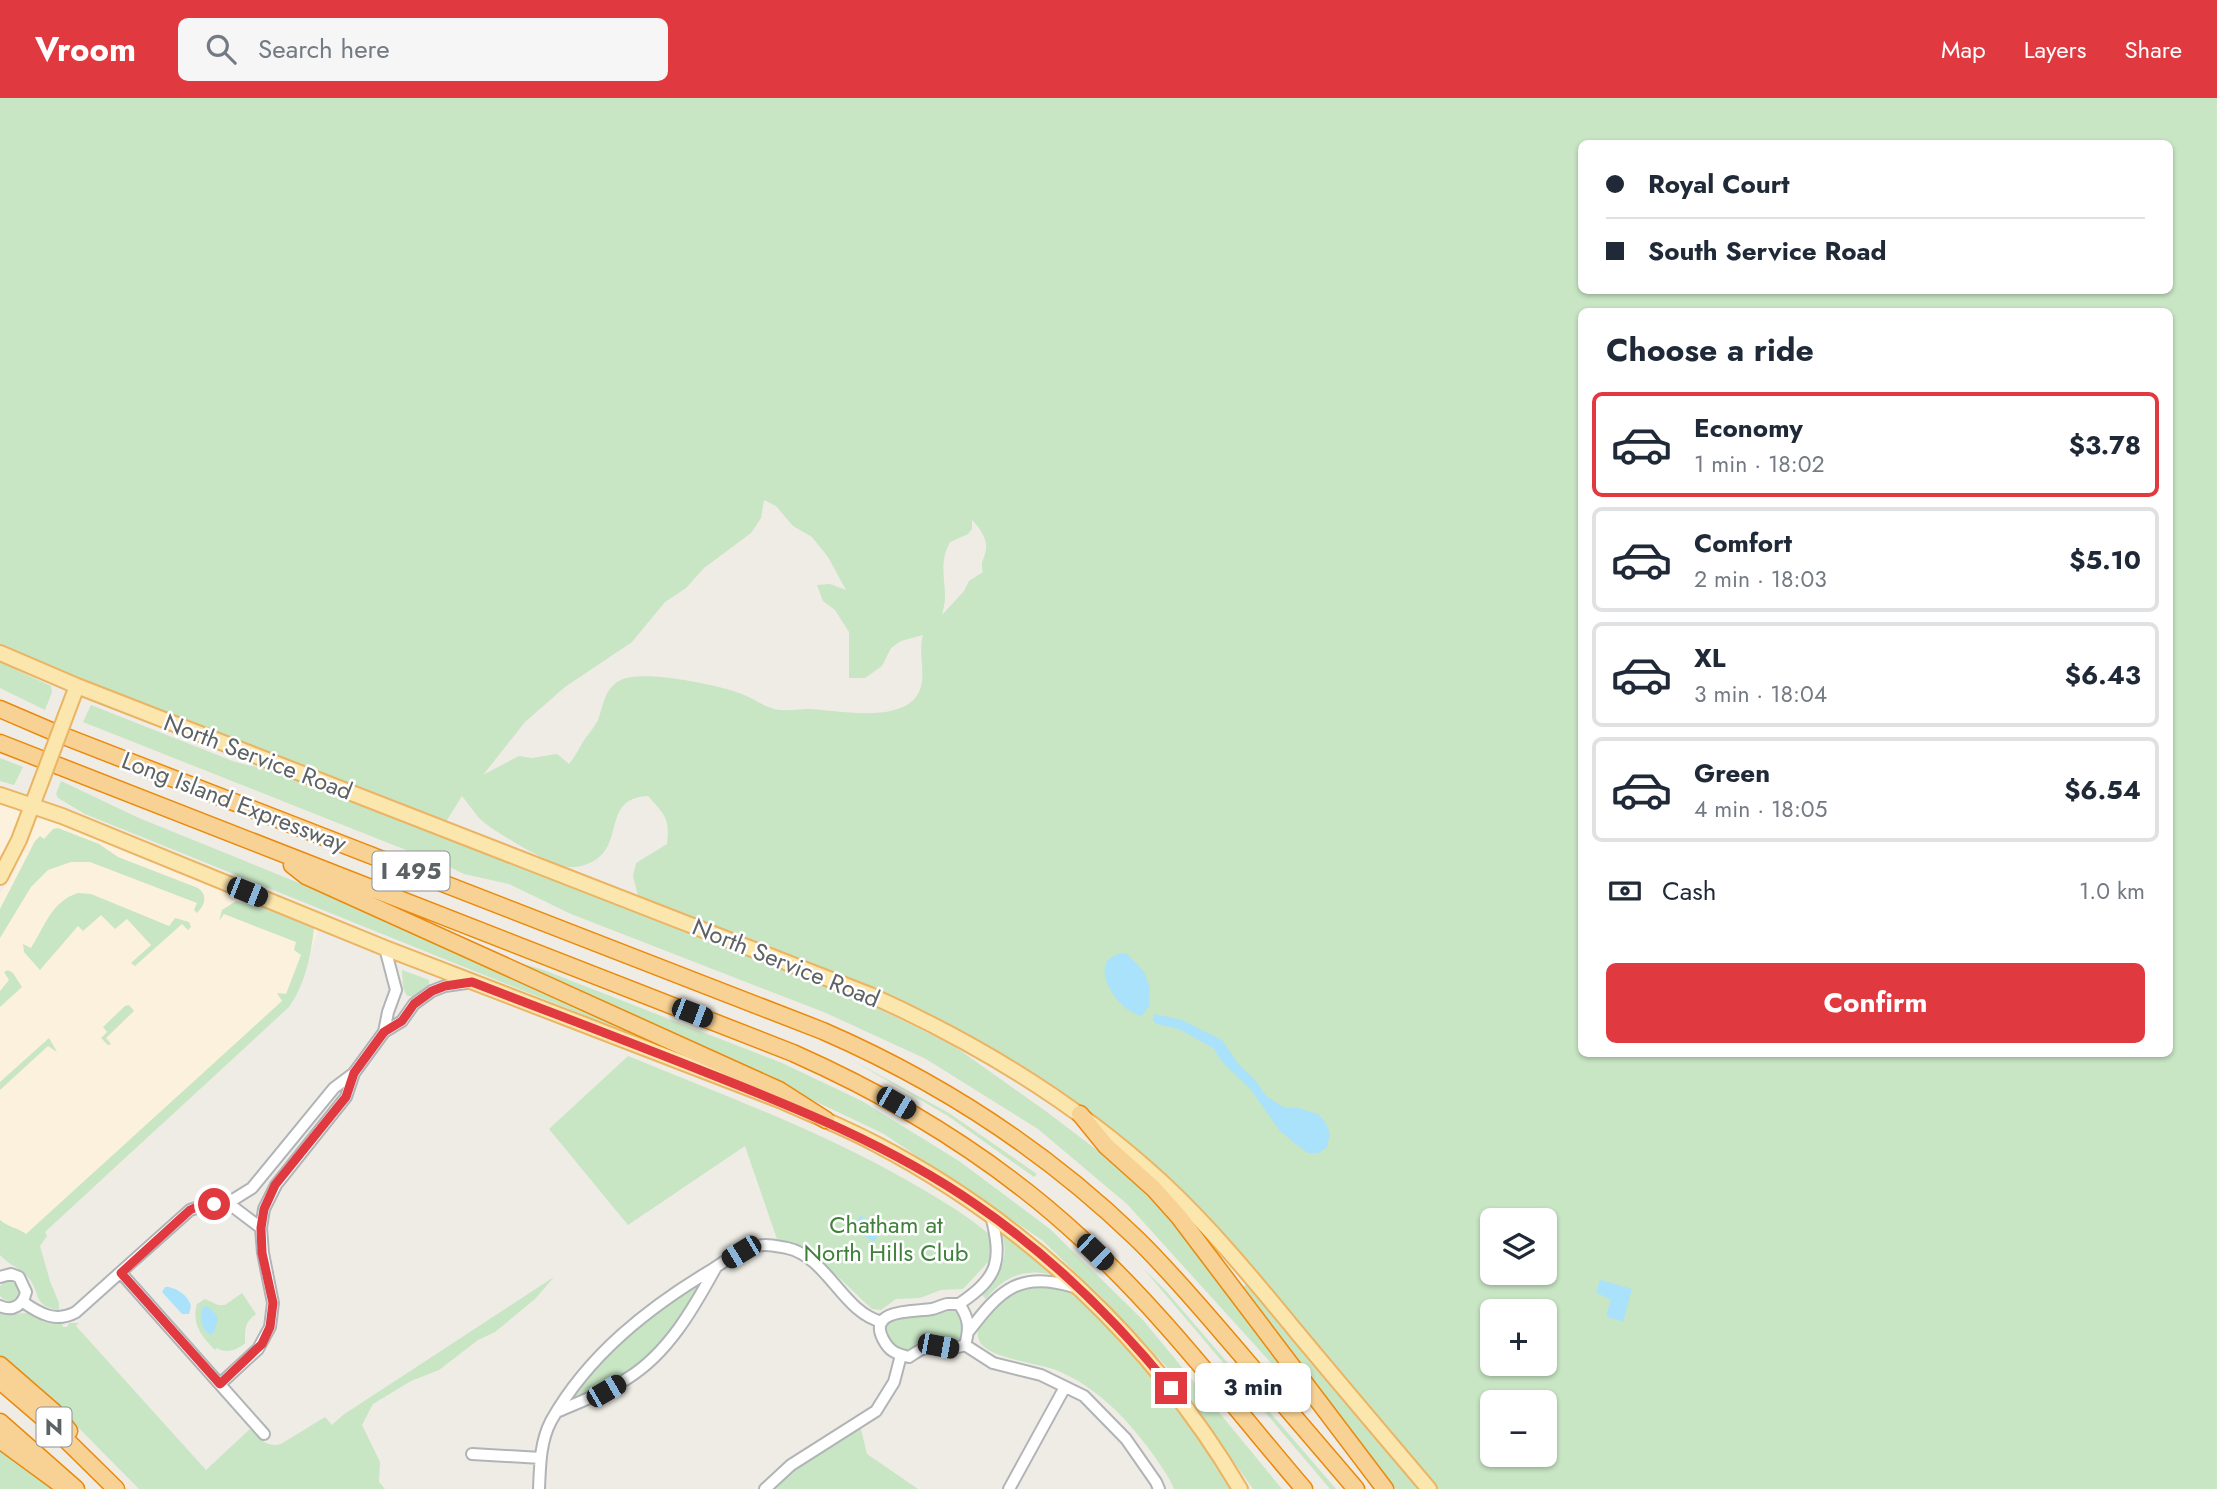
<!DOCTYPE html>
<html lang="en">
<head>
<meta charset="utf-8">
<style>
  :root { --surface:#fff; --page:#f6f6f7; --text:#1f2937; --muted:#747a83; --line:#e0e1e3; --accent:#e13940 }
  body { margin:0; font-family:Jost,sans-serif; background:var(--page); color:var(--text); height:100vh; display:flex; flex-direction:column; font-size:26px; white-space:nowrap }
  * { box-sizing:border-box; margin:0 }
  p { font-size:23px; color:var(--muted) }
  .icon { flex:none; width:38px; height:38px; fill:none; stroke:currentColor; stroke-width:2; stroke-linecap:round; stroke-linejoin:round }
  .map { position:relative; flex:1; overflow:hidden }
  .panel { position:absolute; left:1578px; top:210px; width:595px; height:749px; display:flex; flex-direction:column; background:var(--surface); border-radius:10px; box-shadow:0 2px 5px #0004 }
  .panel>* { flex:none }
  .hud { position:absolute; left:1578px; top:42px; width:595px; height:154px; border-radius:10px; box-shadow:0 2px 5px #0004; display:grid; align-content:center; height:154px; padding:0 28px; background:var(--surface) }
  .buttons { position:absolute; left:1480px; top:1110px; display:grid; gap:14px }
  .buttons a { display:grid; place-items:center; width:77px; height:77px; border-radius:10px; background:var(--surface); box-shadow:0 2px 5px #0004; font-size:35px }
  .end { position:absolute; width:32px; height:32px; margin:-16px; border:9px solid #e13940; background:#fff; box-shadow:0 0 0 4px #fff }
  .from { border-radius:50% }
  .bubble { position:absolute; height:49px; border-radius:10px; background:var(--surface); box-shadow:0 2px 5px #0004; font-size:23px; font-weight:700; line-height:49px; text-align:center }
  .car { position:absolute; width:21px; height:42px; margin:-21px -10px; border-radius:9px; box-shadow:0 0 5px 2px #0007; background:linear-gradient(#222 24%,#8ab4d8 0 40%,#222 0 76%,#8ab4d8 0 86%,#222 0) }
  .hud b { display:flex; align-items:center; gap:24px; height:66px; font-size:26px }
  .hud b+b { border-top:2px solid var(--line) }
  .hud i { width:18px; height:18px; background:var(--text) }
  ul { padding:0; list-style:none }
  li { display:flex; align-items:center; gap:21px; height:105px; margin:0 14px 10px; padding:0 14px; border:4px solid var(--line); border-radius:10px }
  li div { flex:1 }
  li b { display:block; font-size:26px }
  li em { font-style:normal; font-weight:700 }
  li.active { border-color:var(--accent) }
  li>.icon { width:63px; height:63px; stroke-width:1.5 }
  h2 { padding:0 28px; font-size:32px; line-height:84px }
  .pay { display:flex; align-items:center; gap:18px; height:77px; padding:0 28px; font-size:26px }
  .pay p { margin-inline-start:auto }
  .button { display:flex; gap:14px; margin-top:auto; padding:14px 28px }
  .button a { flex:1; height:80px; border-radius:10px; background:var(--accent); color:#fff; font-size:28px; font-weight:700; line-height:80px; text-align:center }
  header { display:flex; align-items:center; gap:42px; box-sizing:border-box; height:98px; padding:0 35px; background:var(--accent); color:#fff }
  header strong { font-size:33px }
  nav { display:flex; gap:38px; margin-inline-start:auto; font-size:24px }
  .search { width:490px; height:63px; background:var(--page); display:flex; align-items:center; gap:18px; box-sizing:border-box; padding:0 24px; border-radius:10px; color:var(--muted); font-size:26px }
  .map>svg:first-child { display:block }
  .commercial { fill:#fcf1dd }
  .green { fill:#c8e5c4; fill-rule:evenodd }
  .water { fill:#aae1fb }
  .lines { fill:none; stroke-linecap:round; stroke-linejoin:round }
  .minor-casing { stroke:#b1b4b7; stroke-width:14 }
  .major-casing { stroke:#ebb463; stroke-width:18 }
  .highway-casing { stroke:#ea890b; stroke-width:19 }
  .minor { stroke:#fff; stroke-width:10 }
  .major { stroke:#fbe6ae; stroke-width:14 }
  .highway { stroke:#f8d294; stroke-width:16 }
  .major-bridge-casing { stroke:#ebb463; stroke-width:18; stroke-linecap:butt }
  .major-bridge { stroke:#fbe6ae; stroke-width:14 }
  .route { stroke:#e13940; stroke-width:9 }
  .labels { text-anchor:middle; stroke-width:5; stroke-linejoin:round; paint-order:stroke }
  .shield { fill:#fff; stroke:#8e9193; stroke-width:2 }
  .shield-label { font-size:23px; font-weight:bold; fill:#5d6265 }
  .street-label { font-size:24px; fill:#5d6265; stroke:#fff }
  .park-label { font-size:24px; fill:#3e8139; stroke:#fff }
</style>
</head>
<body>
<header>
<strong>Vroom</strong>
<div class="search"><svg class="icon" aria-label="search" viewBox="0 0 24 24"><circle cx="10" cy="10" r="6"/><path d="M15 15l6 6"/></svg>Search here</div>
<nav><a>Map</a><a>Layers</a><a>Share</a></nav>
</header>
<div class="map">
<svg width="2217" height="1391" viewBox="0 0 2217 1391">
  <rect width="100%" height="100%" fill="#efece6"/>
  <path class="commercial" d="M0 704 23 713 0 766Z
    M38 718 320 827 295 897 288 907 121 1065 22 1153 0 1130V795L15 773Z"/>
  <path class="green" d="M0 0H2217V1391H1429L1295 1233 1146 1070 971 948 639 802 633 778 636 765 667 746C670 720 665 717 648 698 604 700 623 741 598 760 591 766 578 770 568 769 553 769 489 731 479 720 473 713 468 705 462 698L442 730 0 555ZM1582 46H2170V192H1582ZM1582 214H2170V956H1582ZM764 402 776 408 793 428 812 439 828 459 846 492 830 486 817 487 823 503 835 512 849 534V580H865L882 568 891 550 901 543 923 537C917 556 929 582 916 599 896 625 835 612 808 611 799 611 790 613 781 612 766 611 755 601 742 596 718 587 643 571 621 582 604 590 604 607 598 622 594 630 588 636 583 644 578 652 575 659 569 666L557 656 532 660 519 658 483 677 525 624 565 589 632 544 665 504 686 490 704 470 751 435 761 420ZM972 422C979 429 988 441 986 452 984 462 980 464 983 474L969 483 964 493 942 517C943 511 945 505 945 500 945 478 939 465 950 444L968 436 972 431ZM1493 1122H1545V1174H1493ZM1493 1213H1545V1265H1493ZM1493 1304H1545V1356H1493Z
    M0 564 51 588 52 594 45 612 0 590Z
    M91 607 235 664 278 674 857 900 954 948 1047 1014 1148 1091 1226 1186 1348 1350 1127 1106 1038 1031 926 961 826 915 571 816 509 786 464 776 435 762 438 758 406 752 83 624Z
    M0 660 23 669 14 687 0 683Z
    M61 683 139 720 294 783 623 929 628 935 85 716 58 700 56 696Z
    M58 730 99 746 118 759 198 790C208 797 205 807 197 815L194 812 197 805 90 764H71L48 772 31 789 0 840V811L35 743 40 738 44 741 53 731Z
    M78 795 91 796 169 828 175 820 189 824 191 829 188 832 182 826 135 868 131 865 151 847 127 821 115 831 101 817 83 833 78 828 40 872 24 854 23 846 31 850C45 828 52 803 78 795Z
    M236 803 249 804 314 830C311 857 305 887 289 909L45 1134 47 1138 40 1148 50 1183 59 1205V1212C31 1208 42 1194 27 1178 19 1170 8 1166 0 1157V1122C9 1130 17 1129 26 1136L282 903 277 895 286 896 301 857 294 852 296 844 224 816 219 823 222 812Z
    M509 862 541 871 782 965 862 1003 959 1063 1050 1131 1143 1222 1282 1391H1253L1165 1267 1101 1199 1042 1142 884 1036 686 942Z
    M8 872 13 875 22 889 0 909V893L9 882 4 874Z
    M402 872 429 882V887L415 899 407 898 403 890Z
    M129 907 134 913 106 940 111 946 108 947 101 940 107 934 103 929 125 908Z
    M49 940 57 954 48 948 0 992V984Z
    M628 958C723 997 821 1033 910 1084 939 1101 966 1116 990 1137V1162L963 1191 941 1192 920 1200 896 1201 881 1212 872 1211C843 1185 816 1151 777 1141L745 1048 628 1127 549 1031Z
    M850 961 949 1015 1037 1076 1034 1079 948 1018Z
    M998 1127 1061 1179C1031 1169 1006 1175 986 1201L981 1196C1001 1171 1013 1159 998 1127Z
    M717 1168 690 1216 636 1275 559 1313 620 1238Z
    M1143 1170 1166 1193 1336 1391H1330Z
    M554 1179 535 1201 495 1234 478 1242 439 1272 411 1283 373 1306 362 1327 380 1364 379 1384 385 1391H139L53 1304 0 1260V1214L10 1216 28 1215 45 1224 62 1225 63 1229H67L69 1225H79L76 1228 206 1372 250 1331C260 1341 266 1350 281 1346L325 1319 332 1327 343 1317Z
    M-1 1193a10 10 0 1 1 20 0a10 10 0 1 1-20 0Z
    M1050 1186 1067 1191 1108 1229 1166 1293 1205 1347 1230 1391H1174C1170 1380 1162 1370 1155 1359 1130 1324 1098 1289 1056 1272 1038 1265 993 1261 981 1246 967 1226 1002 1196 1018 1190 1027 1186 1040 1187 1050 1186Z
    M1247 1187 1421 1391H1395L1243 1188Z
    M242 1195 256 1216C244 1225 245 1231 245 1245 238 1252 225 1256 217 1250L215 1252C202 1239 191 1226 197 1206L205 1201 218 1207H225Z
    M947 1206 968 1218 965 1247 938 1248 908 1259 886 1247 883 1224Z
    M859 1323 867 1356 918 1391H765Z
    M0 1348 56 1391H0Z"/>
  <path class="water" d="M1123 855 1127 856 1144 874 1150 890 1149 908 1142 918C1117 914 1083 861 1123 855Z
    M1154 916 1182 922 1222 942 1239 967 1255 982 1266 998 1285 1010H1298L1318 1016 1325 1024 1330 1035 1327 1049 1319 1055H1308L1297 1047 1280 1033 1251 992 1223 965 1213 950 1179 931 1157 926 1153 923Z
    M860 1118 882 1130 874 1144 853 1131Z
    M1600 1182 1632 1191 1623 1224 1606 1218 1611 1202 1596 1194Z
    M165 1189C175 1188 189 1198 191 1208L189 1216H182L162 1194Z
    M205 1208 209 1209 218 1219 215 1232 211 1237C201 1232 200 1220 202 1211Z"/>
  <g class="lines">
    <g class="minor-casing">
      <path id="minor" d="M384 934 388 914 396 892 385 850
        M228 1105 261 1130
        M121 1175 264 1336
        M0 1179 11 1176 19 1179 26 1194C23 1207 13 1214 0 1208
        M23 1204C40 1216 56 1225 76 1214L190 1112 205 1107 228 1105 252 1090 334 990 354 975
        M947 1206H959C969 1220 970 1230 965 1247 951 1252 949 1248 936 1248 925 1248 918 1253 909 1259 896 1256 889 1253 883 1241 867 1210 916 1214 932 1211 937 1210 942 1207 947 1206Z
        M959 1206C1000 1179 1002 1162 991 1117
        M969 1233C1000 1192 1020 1172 1074 1189
        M965 1247 993 1265 1041 1277 1084 1298 1126 1341 1156 1384 1159 1391
        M220 1286 258 1251 270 1229 273 1205 263 1155 261 1130 264 1111 276 1087 346 999 354 975 384 934 402 923 414 906 432 893 445 888 473 884
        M559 1313C582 1303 606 1294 628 1280 668 1255 693 1211 715 1171
        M472 1356 541 1360
        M539 1391C540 1368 540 1344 551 1323 588 1257 649 1209 713 1171 728 1161 747 1147 766 1147 772 1147 781 1149 787 1150 828 1159 842 1214 882 1224
        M765 1391 791 1367 876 1313 894 1284 901 1257
        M1009 1391 1065 1289"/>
    </g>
    <g class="major-casing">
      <path id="major" d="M0 555 77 588 870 897C977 945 1078 1006 1164 1086 1212 1131 1253 1181 1295 1232 1339 1285 1384 1338 1429 1391
        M66 617 77 588
        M0 697 62 718 385 850 782 1003C813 1017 844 1029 874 1045 1026 1124 1153 1244 1240 1391
        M0 779 19 742 41 684"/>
    </g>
    <g class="highway-casing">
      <path id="highway" d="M0 611 56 635 823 933C940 984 1044 1051 1136 1140 1170 1173 1201 1210 1232 1246 1273 1294 1315 1343 1356 1391
        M0 645 793 955C899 1002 997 1062 1082 1141 1164 1216 1232 1307 1304 1391
        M292 767 306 778 779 992 826 1022
        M1080 1016 1106 1048 1154 1091 1179 1119 1385 1391
        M0 1267 54 1314 69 1333
        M0 1283 49 1325 116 1391
        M0 1324 76 1391
        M0 1342 60 1386"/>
    </g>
    <use href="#minor" class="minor"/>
    <use href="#major" class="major"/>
    <use href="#highway" class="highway"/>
    <g class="major-bridge-casing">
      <path id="major-bridge" d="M41 684 66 617"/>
    </g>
    <use href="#major-bridge" class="major-bridge"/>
  </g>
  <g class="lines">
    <path class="route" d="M214 1106 199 1108 190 1112 121 1175 220 1286 262 1246 270 1229 273 1205 262 1155 261 1130 264 1111 275 1087 346 999 354 975 384 934 402 923 414 906 432 893 445 888 472 884C550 914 627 943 705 974 799 1011 891 1048 975 1106 1050 1157 1114 1220 1171 1290"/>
  </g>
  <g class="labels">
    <g class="shield">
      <rect x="372.5" y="753.5" width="77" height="39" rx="5"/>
      <rect x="36.5" y="1309.5" width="35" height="39" rx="5"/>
    </g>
    <g class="shield-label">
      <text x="411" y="781">I 495</text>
      <text x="54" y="1337">N</text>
    </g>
    <g class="street-label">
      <text transform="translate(258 659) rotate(21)" y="8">North Service Road</text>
      <text transform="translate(234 704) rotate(21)" y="8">Long Island Expressway</text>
      <text transform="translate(786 865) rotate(22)" y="8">North Service Road</text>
    </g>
    <g class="park-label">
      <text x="886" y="1135">Chatham at<tspan x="886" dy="28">North Hills Club</tspan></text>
    </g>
  </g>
</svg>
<div class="buttons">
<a><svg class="icon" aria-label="layers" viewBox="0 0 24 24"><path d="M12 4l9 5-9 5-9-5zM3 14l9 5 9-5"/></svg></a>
<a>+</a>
<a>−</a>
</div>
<i class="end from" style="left:214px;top:1106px"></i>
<i class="end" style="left:1171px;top:1290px"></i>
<div class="bubble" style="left:1195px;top:1265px;width:116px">3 min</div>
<i class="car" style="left:247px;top:794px;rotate:112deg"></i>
<i class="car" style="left:692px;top:915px;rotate:111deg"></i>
<i class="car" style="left:896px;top:1005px;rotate:120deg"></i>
<i class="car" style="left:741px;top:1154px;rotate:239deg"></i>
<i class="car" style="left:1095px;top:1154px;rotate:134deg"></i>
<i class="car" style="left:938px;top:1248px;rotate:101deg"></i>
<i class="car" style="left:606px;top:1293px;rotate:60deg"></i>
<div class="hud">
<b><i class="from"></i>Royal Court</b>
<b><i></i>South Service Road</b>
</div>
<section class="panel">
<h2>Choose a ride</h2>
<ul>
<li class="active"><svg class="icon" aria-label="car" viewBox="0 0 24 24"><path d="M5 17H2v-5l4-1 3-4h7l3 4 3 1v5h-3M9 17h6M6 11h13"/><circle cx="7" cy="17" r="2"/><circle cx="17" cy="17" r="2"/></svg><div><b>Economy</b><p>1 min · 18:02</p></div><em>$3.78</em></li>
<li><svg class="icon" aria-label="car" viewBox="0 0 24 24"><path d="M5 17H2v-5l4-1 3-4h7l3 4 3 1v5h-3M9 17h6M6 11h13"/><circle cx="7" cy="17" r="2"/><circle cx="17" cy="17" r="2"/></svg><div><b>Comfort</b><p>2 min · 18:03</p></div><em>$5.10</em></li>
<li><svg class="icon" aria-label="car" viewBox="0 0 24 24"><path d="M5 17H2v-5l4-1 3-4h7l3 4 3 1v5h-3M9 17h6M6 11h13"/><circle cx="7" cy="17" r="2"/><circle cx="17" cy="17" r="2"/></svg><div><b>XL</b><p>3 min · 18:04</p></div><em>$6.43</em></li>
<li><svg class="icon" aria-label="car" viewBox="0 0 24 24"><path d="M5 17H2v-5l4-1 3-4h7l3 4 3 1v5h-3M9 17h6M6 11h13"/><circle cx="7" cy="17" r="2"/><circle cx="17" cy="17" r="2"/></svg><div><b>Green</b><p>4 min · 18:05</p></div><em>$6.54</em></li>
</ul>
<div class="pay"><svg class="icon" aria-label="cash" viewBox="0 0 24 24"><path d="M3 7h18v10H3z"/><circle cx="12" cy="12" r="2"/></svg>Cash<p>1.0 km</p></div>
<div class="button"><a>Confirm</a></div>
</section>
</div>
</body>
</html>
